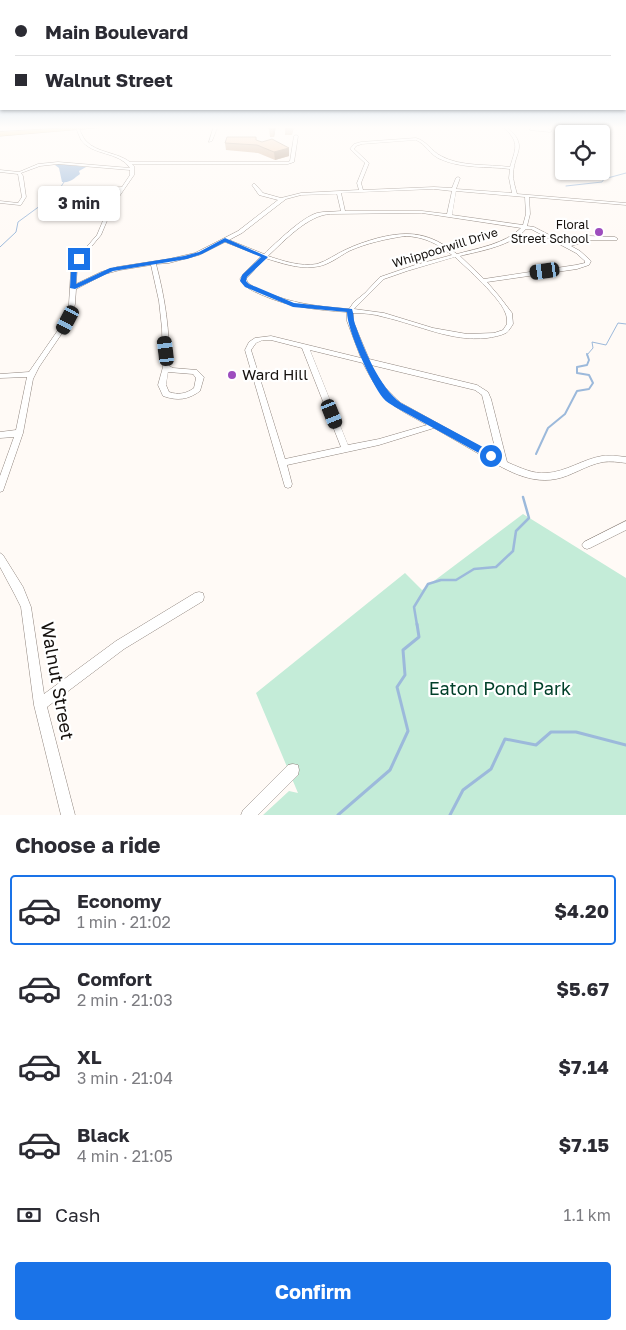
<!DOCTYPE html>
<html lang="en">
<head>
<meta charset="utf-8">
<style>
  :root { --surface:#fff; --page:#f2f2f3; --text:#2b2b33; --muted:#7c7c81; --line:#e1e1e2; --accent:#1a73e8 }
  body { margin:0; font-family:"Golos Text",sans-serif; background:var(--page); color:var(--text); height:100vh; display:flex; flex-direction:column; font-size:19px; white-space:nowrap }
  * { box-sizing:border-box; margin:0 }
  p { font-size:16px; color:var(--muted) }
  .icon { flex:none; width:28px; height:28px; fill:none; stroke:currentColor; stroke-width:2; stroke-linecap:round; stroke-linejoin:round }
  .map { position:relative; height:815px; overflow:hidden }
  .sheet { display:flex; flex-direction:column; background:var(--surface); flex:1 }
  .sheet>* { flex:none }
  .banner { position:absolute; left:0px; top:0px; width:626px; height:110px; box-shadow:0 1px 4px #0004; display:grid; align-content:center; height:110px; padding:0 15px; background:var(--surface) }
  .buttons { position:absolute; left:555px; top:125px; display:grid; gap:10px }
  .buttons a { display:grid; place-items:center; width:55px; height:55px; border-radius:5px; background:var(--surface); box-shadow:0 1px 4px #0004; font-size:25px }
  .end { position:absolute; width:22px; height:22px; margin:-11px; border:6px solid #1a73e8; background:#fff; box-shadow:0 0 0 2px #fff }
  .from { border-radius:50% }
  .bubble { position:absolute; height:35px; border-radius:5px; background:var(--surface); box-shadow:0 1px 4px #0004; font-size:16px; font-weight:700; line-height:35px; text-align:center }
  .car { position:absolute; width:15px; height:30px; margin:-15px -8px; border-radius:6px; box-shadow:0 0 4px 1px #0007; background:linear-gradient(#222 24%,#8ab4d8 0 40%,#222 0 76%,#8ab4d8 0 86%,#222 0) }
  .banner b { display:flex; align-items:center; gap:18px; height:48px; font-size:19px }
  .banner b+b { border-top:1px solid var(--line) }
  .banner i { width:12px; height:12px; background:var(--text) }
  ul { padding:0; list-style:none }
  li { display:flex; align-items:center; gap:15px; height:70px; margin:0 10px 8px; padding:0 5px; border:2px solid transparent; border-radius:5px }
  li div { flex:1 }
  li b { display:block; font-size:19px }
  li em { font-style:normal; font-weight:700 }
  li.current { border-color:var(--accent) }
  li>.icon { width:45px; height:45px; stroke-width:1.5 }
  h2 { padding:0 15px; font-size:22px; line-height:60px }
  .pay { display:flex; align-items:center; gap:12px; height:55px; padding:0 15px; font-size:19px }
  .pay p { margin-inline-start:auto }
  .primary-button { display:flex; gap:10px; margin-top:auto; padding:10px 15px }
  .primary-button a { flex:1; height:58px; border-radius:5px; background:var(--accent); color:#fff; font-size:20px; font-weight:700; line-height:58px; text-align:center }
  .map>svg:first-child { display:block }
  .green { fill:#c4ecd8 }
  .water { fill:#9cb9db }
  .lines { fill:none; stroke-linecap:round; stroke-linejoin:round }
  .stream-far3 { stroke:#9cb9db; stroke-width:1 }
  .stream-far2 { stroke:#9cb9db; stroke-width:2 }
  .stream-far1 { stroke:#9cb9db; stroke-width:2.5 }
  .stream { stroke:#9cb9db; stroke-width:3 }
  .minor-casing { stroke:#90857e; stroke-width:1 }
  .highway-casing { stroke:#9f8555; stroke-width:1 }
  .minor { fill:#fff; fill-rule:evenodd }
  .highway { fill:#e9c37b; fill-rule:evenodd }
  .wall { fill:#d2b297 }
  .shaded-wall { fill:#ab917b }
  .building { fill:#f4cfb0; stroke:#ab917b }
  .route { fill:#1a73e8 }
  .poi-dot { fill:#9d4dbe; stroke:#fff; stroke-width:2 }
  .labels { text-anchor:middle; stroke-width:4.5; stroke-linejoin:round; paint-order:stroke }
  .far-poi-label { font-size:12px; fill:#15110e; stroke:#fff; text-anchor:end }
  .far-street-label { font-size:12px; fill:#15110e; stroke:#fff }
  .poi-label { font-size:15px; fill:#15110e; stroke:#fff; text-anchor:start }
  .near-street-label { font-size:18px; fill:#15110e; stroke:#fff }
  .near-park-label { font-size:18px; fill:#003f29; stroke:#fff }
</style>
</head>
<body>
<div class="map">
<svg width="626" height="815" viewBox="0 0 626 815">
  <rect width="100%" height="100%" fill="#fffaf6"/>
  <path class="green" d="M523 514 626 578V815H263L289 791 298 793 256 693 405 573 422 590Z"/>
  <path class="water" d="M59 164 86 167 79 171 80 174C74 178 71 183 62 182L59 168 55 165Z"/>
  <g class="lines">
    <path class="stream-far3" d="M566 186 602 182 604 179 626 173
      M0 247 16 232 18 222 48 200 53 199 64 182
      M587 355 593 348 592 342 606 345 618 323 626 324"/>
    <path class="stream-far2" d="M536 454 548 428 565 414 577 391 589 389 593 383 589 375 577 373V367L587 365 589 360 587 354"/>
    <path class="stream-far1" d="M417 625 414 607 428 584 441 580H456L474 569 496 567 513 551 516 531 529 518 523 497"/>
    <path class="stream" d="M338 815 390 770 408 731 397 687 405 675 403 650 419 637 417 624
      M450 815 463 790 491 769 505 739 536 745 551 732H576L626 745"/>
    <g class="minor-casing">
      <path id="minor" d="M214 126H218L212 141 209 142Z
        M503 126H506C529 147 515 149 513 174 513 180 515 187 517 194L626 203V205L529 197 530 214 527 226 534 227 567 244 589 236 615 237 618 239 617 240H590L571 246 580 251 590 260 591 261 589 265 577 269 487 282 499 296 512 313 513 324C511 327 509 331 506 333 500 336 493 337 487 338 451 342 419 325 384 317 374 314 364 313 353 313V321L369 359 477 385 488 392 491 399 507 462 509 463C521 468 533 474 546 473 566 472 583 459 602 456 610 455 618 456 626 457V463C618 462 611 461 603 462 586 465 572 476 556 479 526 485 498 465 474 451 461 443 447 436 434 428L379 445 287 465 292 484 291 487 288 488 285 487 245 350 249 342 255 338 271 336 361 358 347 321V312C317 310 289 307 262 295 253 291 245 288 240 279L245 272 261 256 225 242 199 255 169 263 156 264C165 298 170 331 169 366L173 368 197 370 204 377 200 391C188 400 177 401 163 396L158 385 163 367 162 328 159 301 151 265 120 270 105 274 76 289 75 304 71 320 39 367 33 379 23 433 4 488 3 491 0 492V476L14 437 0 438V432L16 430 27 377 0 378V374L29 372 65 320 69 304 71 270 77 258 97 235 110 204 120 189 104 190 58 206 54 205 102 188 122 187 130 175V170L58 164 40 166 21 173 23 176 26 197 21 205H19L0 203V201L18 203 22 197 18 174 0 172V170L19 172 38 164 58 162 130 168C119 151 92 156 81 140 79 136 78 132 76 128L78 127C81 131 82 137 86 141 97 153 117 152 130 162H288L290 161 294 136 296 135 298 136 294 162 288 164H132L134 166V175L114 204 101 235 81 259 77 270 76 284 101 272 117 267 169 259 195 253 238 231 278 200 259 195 252 185 253 184H255L263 193 281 198 301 193 359 190 357 183 365 163 350 149 354 144 361 142 416 138C427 141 431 151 441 156 461 167 488 164 510 167 517 145 519 143 503 126ZM416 140C426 144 430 155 440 159 462 169 487 166 510 169L509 178 512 193 456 189 460 178 458 177 456 178 452 188 434 187 363 190 361 183 369 163 354 149 356 146 362 144ZM434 189 452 191 447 214 422 211H345L341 193ZM456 191 525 197 526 214 523 225 452 215ZM337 194 341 211C333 212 325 211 317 213 301 218 277 242 264 254L229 240 242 233 286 199 301 195ZM422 213 521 228C505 244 478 248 457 254 430 233 410 230 378 238 367 241 355 245 345 250 336 254 327 261 317 264 301 267 283 261 268 256 284 241 308 215 330 214ZM526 229H531L576 253 585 261V263L576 265 484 279 460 256C480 251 512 246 526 229ZM405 236C425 237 436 243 452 255L415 265 380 277 365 293 354 302 349 309C313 306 287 303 254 287L248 283 246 279 265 258C281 263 298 269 314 267 328 266 338 257 349 251 367 243 386 239 405 236ZM455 257C467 268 500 298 505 312 507 316 507 320 507 324L503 330 494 333 467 334 433 328 384 313 354 309 384 279 407 271ZM263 340H271L302 348 341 447 285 459 251 350 256 343ZM310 350 363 363C371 379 381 397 396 407 406 414 417 419 427 425L379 439 348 445ZM371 365 475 390 482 395 483 399 497 456 401 403C388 392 378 380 371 365ZM168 372 193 374 196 378 194 388C186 394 178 395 169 392L166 385Z
        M531 128H547L552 131 550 132 530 130Z
        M626 521V530L590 548 587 549 584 548 582 545 584 542Z
        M0 553 3 555 23 587 31 607 44 694 116 641 195 593 199 592 203 593 204 597 203 601 124 649 47 707 75 815H61L34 705 21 607 15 595 0 567Z
        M293 764 298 765 299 770 298 775 258 815H241L243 810 288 765Z"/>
    </g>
    <g class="highway-casing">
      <path id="highway" d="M100 126H118L0 136V132Z
        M500 126H509L506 128Z"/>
    </g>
    <use href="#minor" class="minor"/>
    <use href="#highway" class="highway"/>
  </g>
  <path class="wall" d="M276 126 274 137H270L269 129Z
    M285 128H294L292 135H285Z
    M257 141 289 148V156L275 160 258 153 226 150 225 143Z"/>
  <path class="shaded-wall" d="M274 126H276L274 137 273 129Z
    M289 148V156L275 160 274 152Z"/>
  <path class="building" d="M270 126H274L273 129H269Z
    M286 126H293L292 128H285Z
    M227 137H256V140L262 142 272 139 289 148 274 152 257 145 225 143Z"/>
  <linearGradient id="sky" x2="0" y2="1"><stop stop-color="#89b6e3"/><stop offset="0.53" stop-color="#fffdfb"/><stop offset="1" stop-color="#fffdfb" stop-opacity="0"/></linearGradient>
  <rect width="626" height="240" fill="url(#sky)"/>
  <path class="route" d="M225 238 268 257 247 277 246 281 249 284 294 303 352 309C354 314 353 319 355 324 364 349 379 387 401 403L494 453V458H488L395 407C391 404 386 402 383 398 371 383 347 330 347 312L293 307 245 287 240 281 242 275 261 257 225 242 202 254 187 259 113 271 75 289 70 288 71 270 77 258 82 259 77 270 76 284 110 268 184 256 199 252Z"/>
  <g class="poi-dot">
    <circle cx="599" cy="232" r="5"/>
    <circle cx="232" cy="375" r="5"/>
  </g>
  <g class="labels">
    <g class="far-poi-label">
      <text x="589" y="229">Floral<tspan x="589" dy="14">Street School</tspan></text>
    </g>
    <g class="far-street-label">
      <text transform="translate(445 248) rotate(-17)" y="4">Whippoorwill Drive</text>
    </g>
    <g class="poi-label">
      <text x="242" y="380">Ward Hill</text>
    </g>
    <g class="near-street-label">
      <text transform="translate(57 681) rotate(80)" y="6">Walnut Street</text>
    </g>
    <g class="near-park-label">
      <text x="500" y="695">Eaton Pond Park</text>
    </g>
  </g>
</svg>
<div class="buttons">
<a><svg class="icon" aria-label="locate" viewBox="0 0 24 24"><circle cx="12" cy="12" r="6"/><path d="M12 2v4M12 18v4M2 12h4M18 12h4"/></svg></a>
</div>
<i class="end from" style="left:491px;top:456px"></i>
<i class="end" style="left:79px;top:259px"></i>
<div class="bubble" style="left:38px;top:186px;width:82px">3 min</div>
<i class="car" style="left:545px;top:271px;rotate:262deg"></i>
<i class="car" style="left:68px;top:320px;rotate:208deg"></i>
<i class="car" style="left:166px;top:351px;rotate:353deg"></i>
<i class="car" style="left:332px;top:414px;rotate:158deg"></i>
<div class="banner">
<b><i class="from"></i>Main Boulevard</b>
<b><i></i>Walnut Street</b>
</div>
</div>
<section class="sheet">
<h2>Choose a ride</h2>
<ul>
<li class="current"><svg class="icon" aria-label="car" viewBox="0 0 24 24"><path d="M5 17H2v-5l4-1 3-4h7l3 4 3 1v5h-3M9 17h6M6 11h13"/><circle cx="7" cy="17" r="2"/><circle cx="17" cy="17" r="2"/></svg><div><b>Economy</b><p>1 min · 21:02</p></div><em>$4.20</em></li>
<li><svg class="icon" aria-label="car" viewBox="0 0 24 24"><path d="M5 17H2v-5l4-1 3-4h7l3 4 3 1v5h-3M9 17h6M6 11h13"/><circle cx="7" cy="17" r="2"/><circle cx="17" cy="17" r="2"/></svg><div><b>Comfort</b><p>2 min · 21:03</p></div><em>$5.67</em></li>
<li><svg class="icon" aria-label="car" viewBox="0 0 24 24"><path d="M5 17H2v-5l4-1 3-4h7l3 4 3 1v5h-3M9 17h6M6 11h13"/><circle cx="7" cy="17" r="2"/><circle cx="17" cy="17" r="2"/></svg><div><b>XL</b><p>3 min · 21:04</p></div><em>$7.14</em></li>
<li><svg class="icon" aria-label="car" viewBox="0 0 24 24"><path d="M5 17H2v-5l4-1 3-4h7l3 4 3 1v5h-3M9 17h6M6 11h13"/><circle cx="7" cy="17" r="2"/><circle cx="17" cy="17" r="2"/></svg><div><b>Black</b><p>4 min · 21:05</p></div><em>$7.15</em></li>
</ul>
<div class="pay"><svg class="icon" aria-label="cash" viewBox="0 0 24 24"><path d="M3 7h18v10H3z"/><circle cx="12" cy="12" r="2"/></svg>Cash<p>1.1 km</p></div>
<div class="primary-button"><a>Confirm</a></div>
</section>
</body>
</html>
